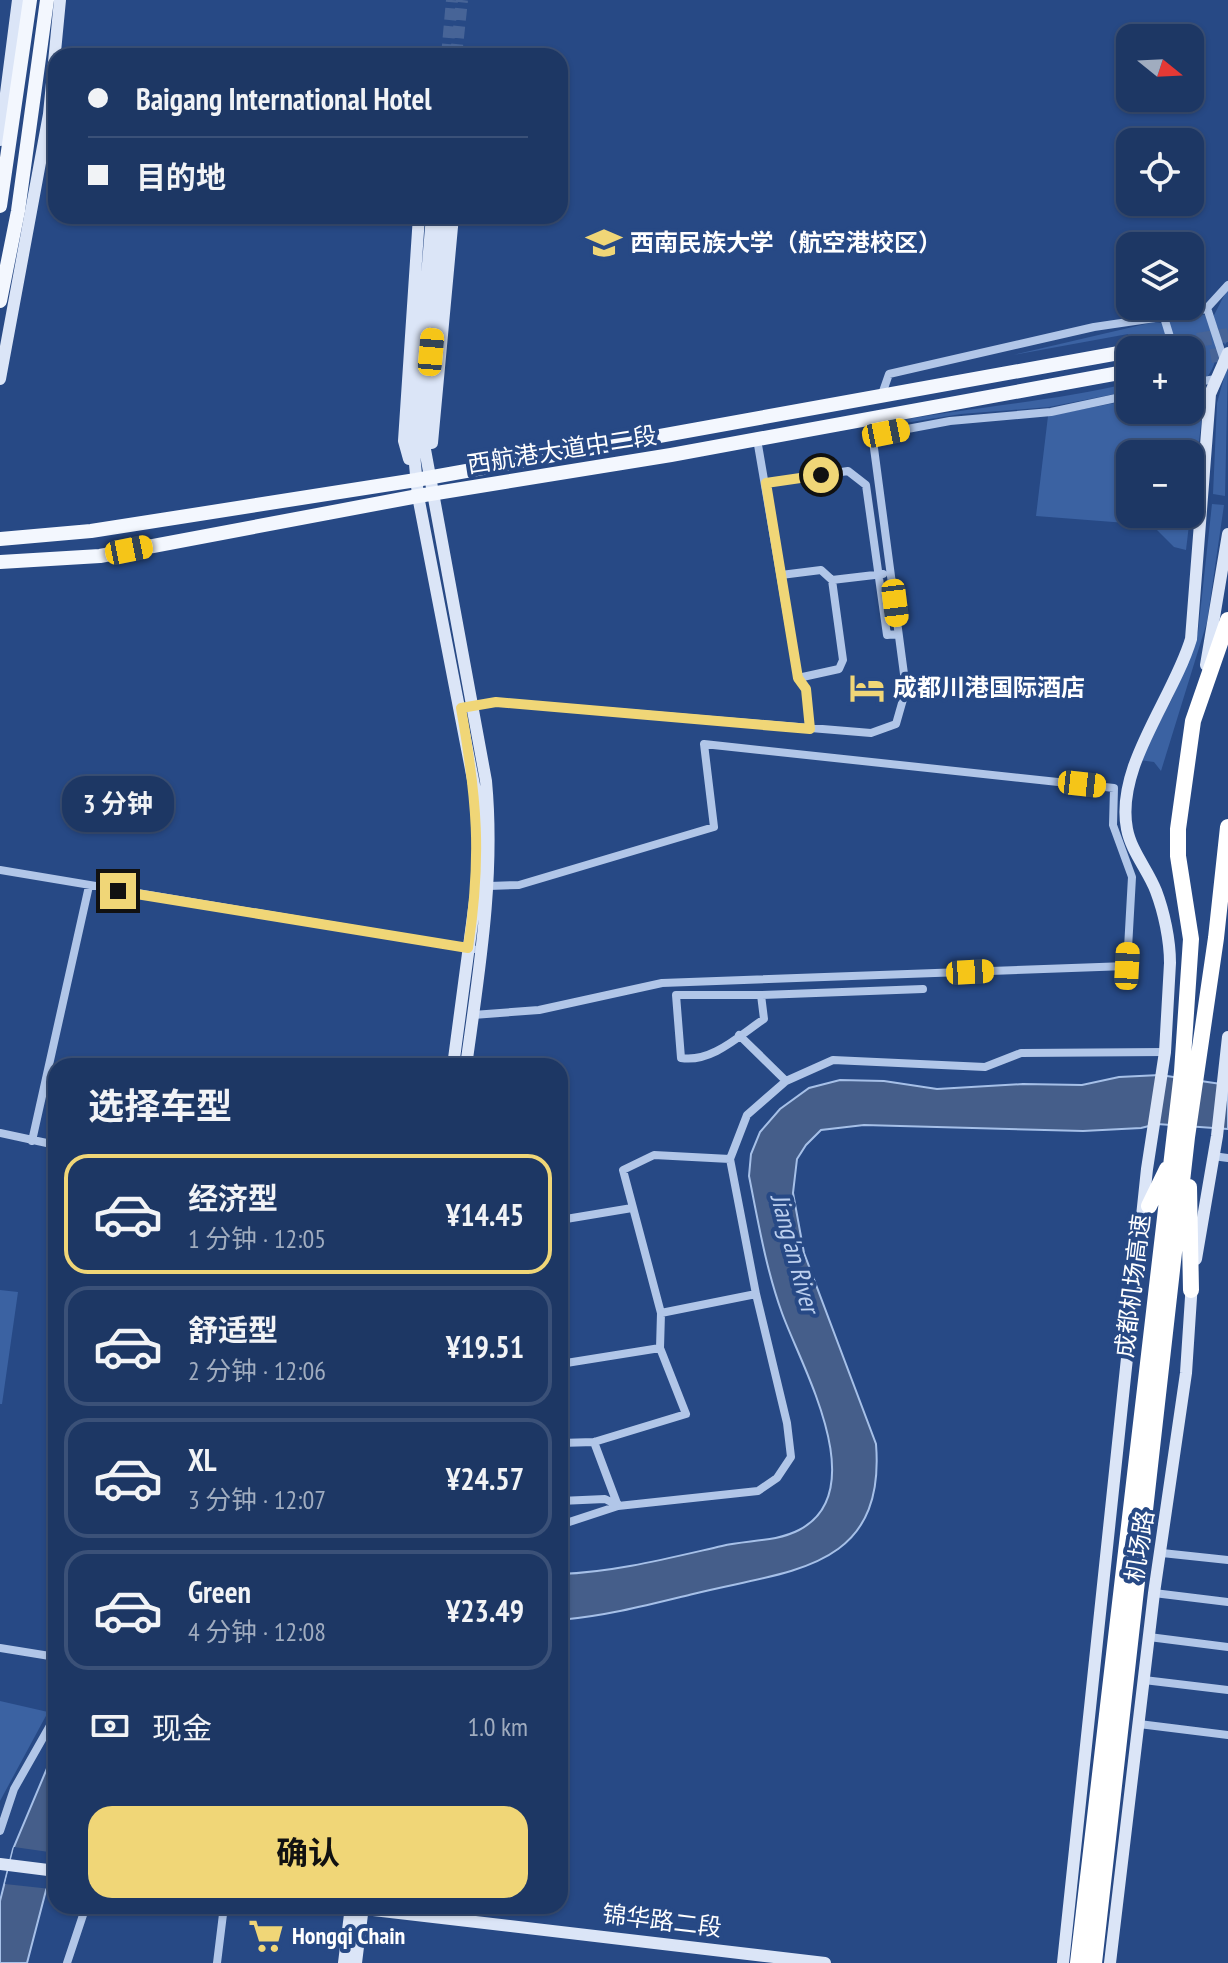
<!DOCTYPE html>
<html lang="zh">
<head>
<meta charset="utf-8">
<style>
  :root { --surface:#1d3764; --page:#253f6a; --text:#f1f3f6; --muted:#a0acbf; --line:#3b5178; --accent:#f0d677 }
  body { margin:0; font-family:"PT Sans Narrow","Noto Sans SC",sans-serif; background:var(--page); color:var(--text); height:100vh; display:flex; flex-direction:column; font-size:30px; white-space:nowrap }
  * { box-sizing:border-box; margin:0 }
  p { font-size:26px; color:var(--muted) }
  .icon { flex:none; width:44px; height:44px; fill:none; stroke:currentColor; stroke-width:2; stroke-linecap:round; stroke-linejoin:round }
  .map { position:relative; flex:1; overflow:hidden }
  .sheet { position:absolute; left:48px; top:1058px; width:520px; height:856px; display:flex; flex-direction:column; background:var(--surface); border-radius:24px; box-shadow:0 2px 6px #0004,0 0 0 2px var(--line) }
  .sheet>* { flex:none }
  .top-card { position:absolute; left:48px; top:48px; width:520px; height:176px; border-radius:24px; box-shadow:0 2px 6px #0004,0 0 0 2px var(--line); display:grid; align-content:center; height:176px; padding:0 40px; background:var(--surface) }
  .needle { width:52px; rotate:108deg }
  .controls { position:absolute; left:1116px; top:24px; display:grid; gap:16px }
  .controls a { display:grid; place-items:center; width:88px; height:88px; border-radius:16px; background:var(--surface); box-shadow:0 2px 6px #0004,0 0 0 2px var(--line); font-size:40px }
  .end { position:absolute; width:36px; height:36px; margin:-18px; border:10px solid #f0d677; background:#111; box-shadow:0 0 0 4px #111 }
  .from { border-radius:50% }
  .bubble { position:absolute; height:56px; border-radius:24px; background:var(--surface); box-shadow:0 2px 6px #0004,0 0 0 2px var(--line); font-size:26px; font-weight:700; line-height:56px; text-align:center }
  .car { position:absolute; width:24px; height:48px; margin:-24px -12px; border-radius:10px; box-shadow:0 0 6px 2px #0007; background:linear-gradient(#f5c518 24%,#345 0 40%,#f5c518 0 76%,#345 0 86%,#f5c518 0) }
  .top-card b { display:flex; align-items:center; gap:28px; height:76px; font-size:30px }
  .top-card b+b { border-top:2px solid var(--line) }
  .top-card i { width:20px; height:20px; background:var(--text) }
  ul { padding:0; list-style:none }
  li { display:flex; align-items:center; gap:24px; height:120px; margin:0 16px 12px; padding:0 24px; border:4px solid var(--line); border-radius:24px }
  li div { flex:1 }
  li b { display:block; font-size:30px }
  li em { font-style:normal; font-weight:700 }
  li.current { border-color:var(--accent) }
  li>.icon { width:72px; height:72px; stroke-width:1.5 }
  h2 { padding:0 40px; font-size:36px; line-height:96px }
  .pay { display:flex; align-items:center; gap:20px; height:88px; padding:0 40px; font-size:30px }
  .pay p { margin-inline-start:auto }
  .action { display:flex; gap:16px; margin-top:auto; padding:16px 40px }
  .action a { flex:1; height:92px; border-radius:24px; background:var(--accent); color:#111; font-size:32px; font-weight:700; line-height:92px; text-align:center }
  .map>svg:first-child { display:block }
  .green { fill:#3b62a2; fill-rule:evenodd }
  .water { fill:#455e8a; stroke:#a6c0e8; stroke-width:2 }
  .pier { fill:#274985 }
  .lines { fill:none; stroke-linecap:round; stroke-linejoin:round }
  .secondary-tunnel { stroke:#476497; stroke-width:12; stroke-dasharray:12 6; stroke-linecap:butt }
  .primary-tunnel { stroke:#476497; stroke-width:14; stroke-dasharray:14 7; stroke-linecap:butt }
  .street { stroke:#b1c6e8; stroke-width:8 }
  .secondary { stroke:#dbe5f7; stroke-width:12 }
  .primary { stroke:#f3f7fe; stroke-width:14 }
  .highway { stroke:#fff; stroke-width:16 }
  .route { stroke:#f0d677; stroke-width:10 }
  .labels { text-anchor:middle; stroke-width:8; stroke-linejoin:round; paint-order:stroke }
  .poi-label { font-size:24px; font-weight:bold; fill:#fff; stroke:#274985; text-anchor:start }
  .street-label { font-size:24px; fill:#fff; stroke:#274985 }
  .water-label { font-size:26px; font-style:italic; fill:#bdd0ef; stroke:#274985 }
</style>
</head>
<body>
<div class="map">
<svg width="1228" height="1963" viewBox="0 0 1228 1963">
  <rect width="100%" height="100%" fill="#274985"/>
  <path class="green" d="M1228 288V340L1225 345 1213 317Z
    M1200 314 1205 315C1214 338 1223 354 1208 376L1190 378V350H1177L1168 324 1171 319Z
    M1154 322 1162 323 1172 350H1132L1128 334 1013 355Z
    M1228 363 1225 496 1213 494 1217 403Z
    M1130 383V391L1049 407 961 414 880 427 881 424C964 407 1047 403 1130 383Z
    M1190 388 1203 389V408L1186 550 1174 547 1152 525 1036 516 1048 416 1130 400V410H1190ZM1130 454H1190V514H1130Z
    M1212 504 1224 505 1207 622 1161 771 1154 762 1139 760 1172 699 1198 632Z
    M0 1290 18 1292 2 1404H0Z
    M0 1701 48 1712 0 1801Z"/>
  <path class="water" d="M1160 1075 1228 1085V1129L1157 1124 1141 1128 1083 1131 864 1125 821 1130 806 1145 797 1159 793 1193 804 1253 876 1444C886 1572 787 1570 693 1594 648 1605 606 1616 560 1620V1574C615 1572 669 1558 722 1546 747 1540 776 1542 799 1530 874 1491 801 1366 782 1313 766 1269 758 1221 749 1176L751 1154 760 1132 780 1109 809 1088 840 1080 884 1081 937 1089 1023 1084 1082 1085 1119 1077Z
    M56 1747V1852L27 1963H0V1901L13 1849Z"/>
  <path class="pier" d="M14 1847 56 1853 51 1889 5 1884Z"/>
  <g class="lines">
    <path class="secondary-tunnel" d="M447 56 452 0
      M456 56 462 0"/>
    <path class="primary-tunnel" d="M1135 350 1228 335
      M1190 360 1228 353"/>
    <path class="street" d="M1207 308 1224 360
      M1163 314 1174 350
      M1190 383 1216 379
      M881 397 889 374 1094 327 1196 312 1207 308 1228 285
      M870 429 886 433 950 421 1051 412 1130 395
      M757 439 798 678 806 689 810 729
      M766 483 848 471 866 485 887 635 898 634
      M781 575 821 570 832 580 883 574
      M798 678 839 669 843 660 832 580
      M461 708 496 702 871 733 896 724 906 689 870 418
      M0 870 473 949
      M761 995H676L681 1058C712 1063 740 1035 764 1019L761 995 923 989
      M473 1015 539 1010 662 983 1127 966 1132 877 1113 825 1114 788 704 744 714 827 519 885 489 886
      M739 1035 786 1081
      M0 1133 56 1145
      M32 1141 89 886
      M1213 1156 1228 1158
      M560 1220 632 1208
      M661 1313 756 1294
      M560 1364 660 1348
      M594 1442 618 1506
      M560 1443 594 1442 686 1414 660 1348 661 1313 623 1170 654 1155 730 1159
      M560 1501 605 1499 617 1505
      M560 1525 618 1506 758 1491 777 1478 791 1457 787 1423 756 1294 730 1159 747 1115 786 1081 833 1060 985 1067 1021 1053 1165 1052
      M1162 1553 1228 1560
      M1154 1593 1228 1602
      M1149 1637 1228 1647
      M0 1648 56 1657
      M1144 1680 1228 1690
      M1139 1724 1228 1735
      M0 1831 14 1789 56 1715
      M471 1920 473 1906
      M67 1963 86 1906
      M217 1963 224 1906"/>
    <path class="secondary" d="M0 140 18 0
      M432 216 413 443 418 496 475 790 479 841 477 886 453 1066
      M442 216 424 444 486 781C495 877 479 971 466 1066
      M0 379 49 114 60 0
      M432 443 453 216
      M409 459 404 441 419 216
      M1206 665 1228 534
      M1196 1259 1217 1136 1228 1037
      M0 1864 56 1871
      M339 1906 825 1963
      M344 1963 351 1906
      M356 1963 363 1906
      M1063 1963 1147 1169 1165 1052 1170 963C1170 940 1164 912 1156 891 1148 870 1131 851 1127 829 1115 767 1173 699 1191 639L1210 394 1228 353
      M1110 1963 1154 1593 1186 1373 1192 1282"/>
    <path class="primary" d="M0 206 30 0
      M0 301 18 211 47 0
      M0 539 91 531 416 480 1130 351
      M0 562 100 556 418 496 671 455 1130 371"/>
    <path class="highway" d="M1189 1187 1191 1290
      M1149 1206 1167 1169
      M1078 1963 1182 1072 1191 939 1178 856V829L1193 721 1228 620
      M1094 1963 1187 1137 1216 938 1228 827"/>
  </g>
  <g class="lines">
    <path class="route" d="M118 891 468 948C482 856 477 799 461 708L496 702 810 729 806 689 798 678 766 483 821 475"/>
  </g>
  <defs>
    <g id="university-bare" transform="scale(2.76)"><path d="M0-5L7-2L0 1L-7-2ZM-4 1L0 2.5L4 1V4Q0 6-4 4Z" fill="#f0d677" stroke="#274985" stroke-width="2.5" paint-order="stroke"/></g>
    <g id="hotel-bare" transform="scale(2.76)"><path d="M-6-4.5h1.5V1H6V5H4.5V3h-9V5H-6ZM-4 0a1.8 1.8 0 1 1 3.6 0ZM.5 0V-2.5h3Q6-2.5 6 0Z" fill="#f0d677" stroke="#274985" stroke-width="2.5" paint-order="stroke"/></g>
    <g id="supermarket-bare" transform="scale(2.76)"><path d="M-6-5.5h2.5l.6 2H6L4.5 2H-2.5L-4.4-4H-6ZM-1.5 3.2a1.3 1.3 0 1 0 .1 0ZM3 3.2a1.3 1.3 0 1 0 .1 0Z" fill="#f0d677" stroke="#274985" stroke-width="2.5" paint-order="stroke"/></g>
  </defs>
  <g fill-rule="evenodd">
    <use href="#university-bare" x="604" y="243"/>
    <use href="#hotel-bare" x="867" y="688"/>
    <use href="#supermarket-bare" x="266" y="1936"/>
  </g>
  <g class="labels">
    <g class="poi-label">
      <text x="630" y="251">西南民族大学（航空港校区）</text>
      <text x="893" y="696">成都川港国际酒店</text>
      <text x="292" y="1944">Hongqi Chain</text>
    </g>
    <g class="street-label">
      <text transform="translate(562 450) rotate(-9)" y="8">西航港大道中二段</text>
      <text transform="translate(1133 1286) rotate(-83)" y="8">成都机场高速</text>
      <text transform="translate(1140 1546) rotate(-81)" y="8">机场路</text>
      <text transform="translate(662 1921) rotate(7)" y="8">锦华路二段</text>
    </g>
    <g class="water-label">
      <text transform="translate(795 1253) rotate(75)" y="9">Jiang'an River</text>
    </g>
  </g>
</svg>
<div class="controls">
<a><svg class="needle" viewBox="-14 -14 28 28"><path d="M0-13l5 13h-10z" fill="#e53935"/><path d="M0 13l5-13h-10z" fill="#a0acbf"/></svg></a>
<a><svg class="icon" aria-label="locate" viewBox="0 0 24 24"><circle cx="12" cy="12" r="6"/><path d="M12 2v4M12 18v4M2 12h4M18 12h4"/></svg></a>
<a><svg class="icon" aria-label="layers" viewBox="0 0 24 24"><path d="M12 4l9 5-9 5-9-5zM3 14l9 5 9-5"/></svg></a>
<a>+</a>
<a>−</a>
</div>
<i class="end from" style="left:821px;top:475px"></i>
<i class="end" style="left:118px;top:891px"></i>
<div class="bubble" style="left:62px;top:776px;width:112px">3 分钟</div>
<i class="car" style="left:431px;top:352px;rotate:5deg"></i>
<i class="car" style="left:886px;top:433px;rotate:79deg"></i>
<i class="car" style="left:129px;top:550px;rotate:79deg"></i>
<i class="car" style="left:895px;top:603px;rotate:173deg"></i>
<i class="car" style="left:1082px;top:784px;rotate:96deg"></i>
<i class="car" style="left:1127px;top:966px;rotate:3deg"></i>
<i class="car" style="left:970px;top:972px;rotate:87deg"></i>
<div class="top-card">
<b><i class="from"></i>Baigang International Hotel</b>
<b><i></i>目的地</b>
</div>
<section class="sheet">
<h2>选择车型</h2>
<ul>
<li class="current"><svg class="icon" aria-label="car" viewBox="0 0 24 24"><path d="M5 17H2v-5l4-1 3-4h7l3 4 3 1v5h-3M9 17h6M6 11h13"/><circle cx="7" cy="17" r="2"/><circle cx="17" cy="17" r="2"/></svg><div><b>经济型</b><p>1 分钟 · 12:05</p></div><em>¥14.45</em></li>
<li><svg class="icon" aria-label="car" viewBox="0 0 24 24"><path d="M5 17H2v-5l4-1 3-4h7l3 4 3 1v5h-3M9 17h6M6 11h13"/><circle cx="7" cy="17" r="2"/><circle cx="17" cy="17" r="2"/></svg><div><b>舒适型</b><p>2 分钟 · 12:06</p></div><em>¥19.51</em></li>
<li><svg class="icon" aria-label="car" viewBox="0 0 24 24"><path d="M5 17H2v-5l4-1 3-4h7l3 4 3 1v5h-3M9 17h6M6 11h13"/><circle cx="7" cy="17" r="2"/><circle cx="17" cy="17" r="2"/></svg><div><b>XL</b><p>3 分钟 · 12:07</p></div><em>¥24.57</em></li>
<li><svg class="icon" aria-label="car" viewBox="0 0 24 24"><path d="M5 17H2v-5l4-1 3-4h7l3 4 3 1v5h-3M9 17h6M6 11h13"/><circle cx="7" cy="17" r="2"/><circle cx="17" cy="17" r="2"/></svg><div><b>Green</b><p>4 分钟 · 12:08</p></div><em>¥23.49</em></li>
</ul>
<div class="pay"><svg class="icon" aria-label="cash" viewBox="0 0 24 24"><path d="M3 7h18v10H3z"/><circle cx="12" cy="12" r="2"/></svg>现金<p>1.0 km</p></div>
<div class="action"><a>确认</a></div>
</section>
</div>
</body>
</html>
